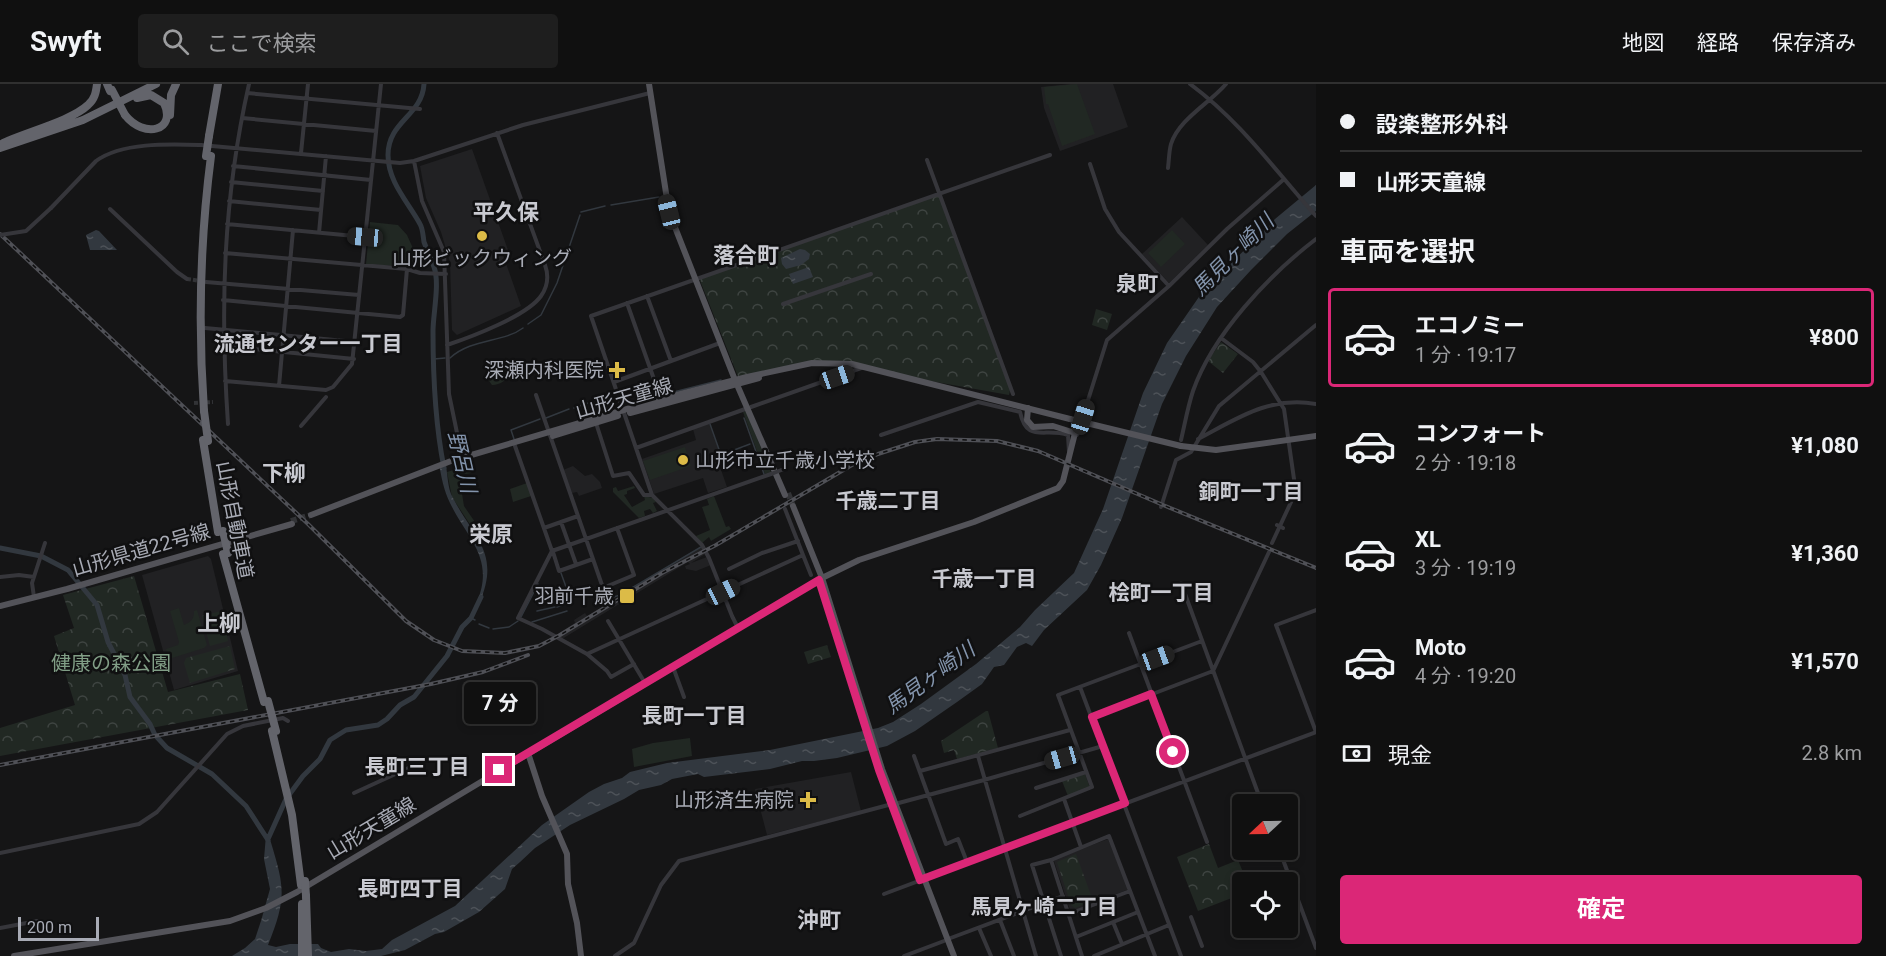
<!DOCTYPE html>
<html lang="ja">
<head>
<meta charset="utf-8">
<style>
  :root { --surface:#101010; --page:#1e1e1e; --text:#f1f3f6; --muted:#9c9d9f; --line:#303030; --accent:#db2777 }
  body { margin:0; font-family:Roboto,"Noto Sans JP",sans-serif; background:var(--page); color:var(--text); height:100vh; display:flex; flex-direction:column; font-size:22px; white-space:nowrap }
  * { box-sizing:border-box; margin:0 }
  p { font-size:20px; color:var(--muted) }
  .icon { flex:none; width:33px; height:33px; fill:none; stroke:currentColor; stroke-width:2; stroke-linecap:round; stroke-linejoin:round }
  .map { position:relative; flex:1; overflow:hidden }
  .side { display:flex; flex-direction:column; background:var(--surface); width:570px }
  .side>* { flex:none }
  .banner { display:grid; align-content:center; height:132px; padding:0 24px; background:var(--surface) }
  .needle { width:39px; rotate:248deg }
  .tools { position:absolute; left:1232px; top:710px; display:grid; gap:12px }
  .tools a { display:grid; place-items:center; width:66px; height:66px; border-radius:6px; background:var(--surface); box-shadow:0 3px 9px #0003,0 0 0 2px var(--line); font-size:30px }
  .scale { position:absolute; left:18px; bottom:15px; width:81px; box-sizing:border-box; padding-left:6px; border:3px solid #a8abb5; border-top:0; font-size:16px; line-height:21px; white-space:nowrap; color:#a8abb5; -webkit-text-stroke:4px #101011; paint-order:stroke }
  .end { position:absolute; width:27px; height:27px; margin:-14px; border:8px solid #db2777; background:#fff; box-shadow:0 0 0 3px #fff }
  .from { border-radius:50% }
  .bubble { position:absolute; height:42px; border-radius:6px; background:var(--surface); box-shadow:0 3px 9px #0003,0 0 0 2px var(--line); font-size:20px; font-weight:700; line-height:42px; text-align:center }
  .car { position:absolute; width:18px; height:36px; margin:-18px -9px; border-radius:8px; box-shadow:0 0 4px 2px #0007; background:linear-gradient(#222 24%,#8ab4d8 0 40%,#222 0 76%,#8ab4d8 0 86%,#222 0) }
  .banner b { display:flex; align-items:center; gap:21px; height:57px; font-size:22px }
  .banner b+b { border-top:2px solid var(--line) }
  .banner i { width:15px; height:15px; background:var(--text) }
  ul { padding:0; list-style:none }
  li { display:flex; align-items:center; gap:18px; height:99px; margin:0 12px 9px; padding:0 12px; border:3px solid transparent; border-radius:6px }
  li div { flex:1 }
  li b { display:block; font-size:22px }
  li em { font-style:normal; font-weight:700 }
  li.active { border-color:var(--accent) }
  li>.icon { width:54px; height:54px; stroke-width:1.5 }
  h2 { padding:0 24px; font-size:27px; line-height:72px }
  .pay { display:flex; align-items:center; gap:15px; height:66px; padding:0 24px; font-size:22px }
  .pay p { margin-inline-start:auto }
  .primary-button { display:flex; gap:12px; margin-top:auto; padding:12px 24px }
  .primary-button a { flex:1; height:69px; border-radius:6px; background:var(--accent); color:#fff; font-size:24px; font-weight:700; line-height:69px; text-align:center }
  header { display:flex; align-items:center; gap:36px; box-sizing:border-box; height:84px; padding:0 30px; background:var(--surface); border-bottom:2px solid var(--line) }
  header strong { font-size:28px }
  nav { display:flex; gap:33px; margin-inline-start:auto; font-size:21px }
  .search { width:420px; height:54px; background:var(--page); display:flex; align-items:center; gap:15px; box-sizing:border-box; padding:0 21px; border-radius:6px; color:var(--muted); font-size:22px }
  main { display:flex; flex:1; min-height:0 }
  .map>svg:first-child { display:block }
  .built { fill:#212123 }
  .green { fill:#212823 }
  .forest { fill:url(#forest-crowns) }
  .water { fill:url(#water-ripples) }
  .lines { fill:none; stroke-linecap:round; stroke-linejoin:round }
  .stream { stroke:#32383f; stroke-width:1.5 }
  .river { stroke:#32383f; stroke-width:5 }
  .minor-tunnel { stroke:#323336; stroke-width:4; stroke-dasharray:4 2; stroke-linecap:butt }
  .major-tunnel { stroke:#323336; stroke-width:6; stroke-dasharray:6 3; stroke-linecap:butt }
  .minor { stroke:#36363b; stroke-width:4 }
  .major { stroke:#535359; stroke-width:6 }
  .highway { stroke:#63646b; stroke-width:8 }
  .rail-casing { stroke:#4f5056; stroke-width:4 }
  .rail { stroke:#101011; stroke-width:1.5; stroke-dasharray:4.5; stroke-linecap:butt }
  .minor-bridge { stroke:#36363b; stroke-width:4 }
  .major-bridge { stroke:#535359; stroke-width:6 }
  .highway-bridge { stroke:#63646b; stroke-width:8 }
  .route { stroke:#db2777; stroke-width:8 }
  .poi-dot { fill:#dcbb47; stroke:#101011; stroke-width:2 }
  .labels { text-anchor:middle; stroke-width:5; stroke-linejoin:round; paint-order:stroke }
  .poi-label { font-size:20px; fill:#a8abb5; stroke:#101011; text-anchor:end }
  .street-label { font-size:20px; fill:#a8abb5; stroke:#101011 }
  .park-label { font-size:20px; fill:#819e86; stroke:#101011 }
  .water-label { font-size:21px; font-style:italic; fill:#8394ac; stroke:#101011 }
  .neighbourhood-label { font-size:21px; font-weight:bold; fill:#c9cad1; stroke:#101011 }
  .quarter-label { font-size:22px; font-weight:bold; fill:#c9cad1; stroke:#101011 }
</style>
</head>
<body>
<header>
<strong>Swyft</strong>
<div class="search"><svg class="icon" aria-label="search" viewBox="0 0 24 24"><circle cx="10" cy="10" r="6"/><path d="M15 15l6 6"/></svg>ここで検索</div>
<nav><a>地図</a><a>経路</a><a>保存済み</a></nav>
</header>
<main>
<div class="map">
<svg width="1316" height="872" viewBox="0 0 1316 872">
  <defs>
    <pattern id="forest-crowns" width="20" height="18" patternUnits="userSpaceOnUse" patternTransform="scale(1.5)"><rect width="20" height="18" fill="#212823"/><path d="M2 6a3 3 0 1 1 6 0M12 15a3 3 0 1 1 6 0" fill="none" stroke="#3e4441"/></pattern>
    <pattern id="water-ripples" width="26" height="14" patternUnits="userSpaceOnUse" patternTransform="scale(1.5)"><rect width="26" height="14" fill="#32383f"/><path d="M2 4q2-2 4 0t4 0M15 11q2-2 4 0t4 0" fill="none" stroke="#4d5258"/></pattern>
  </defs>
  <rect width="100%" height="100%" fill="#151516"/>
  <path class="built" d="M1071 0H1113L1128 43 1060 67 1044 24 1041 3Z
    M472 65 508 166 502 168 521 222 457 251 452 246 450 178 441 148 426 114 420 82Z
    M1182 133 1208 161 1169 199 1142 170Z
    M709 339 724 378 719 380 727 403 708 409 703 394 654 410 642 375 696 356 693 345Z
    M573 382 585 392 592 390 600 398 602 404 579 412 577 408 572 409 563 386Z
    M702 463 705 470 691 479 707 473 711 481 696 487 686 485 685 482 690 480 688 478 562 555 556 551 575 539 574 536 585 529 587 532 589 531Z
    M208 472 211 475 238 587 174 606 142 491Z
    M851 688 861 727 767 751 755 705Z
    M1108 755 1128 804 1127 806 1073 827 1070 826 1054 777 1055 775Z"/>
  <path class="green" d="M1077 0 1095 50 1062 62 1048 20H1046L1044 3Z
    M370 138 398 141 407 151 420 180 410 183 366 180Z
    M1172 146 1185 160 1161 183 1148 169Z
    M746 327 771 388 765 390 743 328Z
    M685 363 691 382 650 396 643 377Z
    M469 381 471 389 459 391 464 422 477 441 473 445 452 413 447 388Z
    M527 399 531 412 513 418 510 405Z
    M634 402 635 404 627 407V410L624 411 632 423 645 416 644 412 653 414 656 418 653 419 657 427 653 429 650 425 644 427 645 432 639 434 613 408V404L616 403 618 407Z
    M714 412 726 443 729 442 731 445 711 457 709 453 702 459 696 452 710 446 702 423 709 421 707 415Z
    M179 524 184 541C191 538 194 535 194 527L197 526 207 561 204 564 169 575 166 565 178 561 179 558 170 527Z
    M690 654 692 672 634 683 632 665 653 659Z"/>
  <path class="forest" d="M940 109 1010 306 1009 311 824 278 739 295 699 194Z
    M1096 225 1112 230 1107 246 1092 241Z
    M1221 258 1238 270 1223 289 1208 277Z
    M504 282 509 288C508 296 500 301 492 301L487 294 488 288 493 284Z
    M134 492 168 608 240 590 248 626 0 672V644L75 621 54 552 74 544 63 511Z
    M221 527 228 557 210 562 202 532Z
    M827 561 831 573 808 580 804 568Z
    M230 562 235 585 190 599 184 579 186 574Z
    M986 627H988L998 664 957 675 954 666 944 669 941 657Z
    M1085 690 1090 704 1068 712 1062 697Z
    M1209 760 1218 784 1238 776 1247 798H1242V810L1198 827 1177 773Z
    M1076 770 1093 817 1075 824 1071 821 1057 778Z"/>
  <path class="water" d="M1316 101V127L1287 150 1251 186 1217 223 1186 272 1162 320 1122 434 1101 481 1087 506 1044 546 1032 562 1026 559 1017 563 1004 581 994 583 982 600 957 618 915 647 887 662 837 674 814 677H802L770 685 704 693 698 690 672 695 661 701 639 706 624 715 570 741 535 764 520 778 512 785 505 805 479 828 444 848 435 850 405 866 381 872H232L245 864 255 855 261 837 270 805 264 775 266 751 269 752C284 802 288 811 268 861L276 863 290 860H318L321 864 331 868 349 865 366 867 382 865 392 856 455 822 542 741 589 708 604 700 622 694 630 688 667 679 770 666 878 644 893 638 921 620 976 580 1020 543 1035 526 1074 489 1103 425 1143 309 1167 259 1201 210 1275 135Z
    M96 146 99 147 117 166H90L86 151Z
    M800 165 805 166 810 170 809 175 801 181 786 185 782 180 781 174Z
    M809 183 813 193 793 200 789 190Z
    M445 377C448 389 447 404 453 414 475 456 501 469 479 520L477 518C495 474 468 456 450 419 444 407 441 392 439 379Z"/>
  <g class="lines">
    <path class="stream" d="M611 121 659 113
      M581 128 605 122
      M528 240 541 231 557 199 580 131
      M450 274C472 254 503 259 523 244
      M434 275 445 274
      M620 309 651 299 656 313
      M662 311 721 296
      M574 324 614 310
      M546 334 569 325
      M744 334 764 390
      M710 340 721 371 750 360
      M514 355 511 346 540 335
      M561 489 570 514
      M607 515 620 511 701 463
      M557 523 568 519
      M537 527 555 523
      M521 533 538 500
      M471 534 475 536
      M532 538 567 527
      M479 540 489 544
      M493 545 509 543 518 537"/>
    <path class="river" d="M424 0C422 32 388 37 388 71 388 98 408 118 420 140 423 145 423 152 424 158 427 166 431 175 434 183 440 199 433 230 433 247 433 292 435 339 444 384
      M0 464 41 472 68 486 97 521 108 558 125 591 130 613 150 640 155 651 167 664 212 690 246 722 268 756
      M268 755 286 715 303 692 320 675 330 656 346 646 378 641 387 635 400 621 414 613 447 572 462 543 471 534 481 513"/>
    <path class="minor-tunnel" d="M187 195 201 197
      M194 319 213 318"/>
    <path class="major-tunnel" d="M788 409 793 422
      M291 437 311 431"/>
    <path class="minor" d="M1190 0C1239 36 1276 87 1316 132
      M247 9 420 25
      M242 34 376 47
      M301 69 308 0
      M927 76 1013 310
      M414 77 422 117 444 168 449 310 463 378
      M1090 80 1105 125 1119 148 1169 202
      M233 82 371 96
      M1168 84C1169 76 1169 67 1171 60 1179 35 1210 19 1226 0
      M231 98 323 107
      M229 117 321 126
      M51 124 96 77C122 58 170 60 201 61L400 79 414 77 523 41 650 9
      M110 125 177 188 187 195
      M227 140 365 153
      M319 149 326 72
      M225 169 407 185 420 189 446 190
      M206 198 359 211
      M647 212 671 277
      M223 216 400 233 403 231 407 185
      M627 219 661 315
      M783 220 871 190
      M205 244 356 258
      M1221 254 1253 278 1261 288 1284 325 1295 402 1292 416 1272 459
      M447 261C471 253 527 232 541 212 548 202 549 192 545 181L497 49
      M223 262 354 275
      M225 297 326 306 333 303 352 280 381 0
      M614 298 720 259
      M279 302 293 146
      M536 311 602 501 600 517 598 514 600 508
      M751 323 864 283
      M596 339 613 392 629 389 644 411H652
      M228 340C220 223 223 115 249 0
      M301 342 326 313
      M881 351 978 318 1020 328C1027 360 1044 343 1068 351L1069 368
      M1077 351 1107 256 1169 202 1227 145 1283 96
      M1198 355C1238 334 1269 312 1316 320
      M1181 356C1185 339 1188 322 1193 307 1213 250 1269 191 1316 155
      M515 362 552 467
      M636 364 748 324
      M771 390 552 467 518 534 542 545 587 570 803 471 811 491
      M1161 423 1176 376 1191 368 1219 322 1316 241
      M785 425 803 471
      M561 438 576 480
      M544 444 578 432
      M553 468 559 487 593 475
      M729 485 762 469 798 457
      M0 493 19 491 34 493
      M1181 499 1262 720
      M603 504 634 491 617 444
      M34 513 32 499 45 459
      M1316 526 1276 541 1316 648
      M608 537 645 599
      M738 544 732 532 709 474 702 461 652 411 591 232 1050 71
      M1129 549 1207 758
      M587 570 607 587 611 593 634 580
      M673 583 684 613
      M1080 603 1181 872
      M1092 633 1213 587 1269 468
      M914 672 946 760 958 755 967 778
      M978 672 1036 872
      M920 687 1070 646
      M1036 704 1086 688
      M354 709 426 676
      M1064 715 1081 763
      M895 720 984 696 1103 662
      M1020 732 1092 703 1058 611 1202 557
      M1279 765 1316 864
      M0 769 139 740 157 728 227 650 243 642 283 634 288 637
      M1051 776 1032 781 1061 872
      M884 810 1316 648
      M1069 830 1130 807
      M1191 833 1202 862
      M1000 836 1014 872
      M1113 838 1122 860
      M0 844 37 837
      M979 844 991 872
      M1076 853 1138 828
      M948 855 1063 812
      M615 872 634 859 661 801 679 777 892 720
      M904 872 944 857
      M1082 872 1051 776 1109 752 1155 872
      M1094 872 1169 841"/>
    <path class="major" d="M649 0 669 128 735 296 785 411
      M630 329 759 294
      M553 352 618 332
      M1181 362 1216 366 1316 352
      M793 422 822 494 882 685 954 872
      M311 431 451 377 661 315 747 293 812 279 852 280 1070 335
      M0 522 67 505 292 440
      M528 669 542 712 567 770 568 800 577 839 581 872
      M14 872 230 837 266 824 297 808 822 494 859 476 974 438 1058 404 1063 397 1075 349 1053 342 1033 343 1027 336 1028 324"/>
    <path class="highway" d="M107 0 110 7
      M125 31C144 55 177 47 164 19L151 11 137 14
      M170 31 171 11 176 0
      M209 52 218 0
      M3 59C26 48 71 37 88 21 95 15 96 8 97 0
      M0 64 83 36 156 0
      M204 327C198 242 200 157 211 72
      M203 356 218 448
      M223 470 264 618
      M272 647 292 731 301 801
      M306 812 308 872
      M302 820V872"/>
    <g class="rail-casing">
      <path id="rail" d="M0 150 308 440 406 537 434 556 462 567 505 569 539 562 560 551 662 489 716 461 852 381 878 370 915 358 937 355 997 357 1038 367 1163 421 1316 484
        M0 681 431 600 483 588 528 571"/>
    </g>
    <use href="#rail" class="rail"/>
    <path class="minor-bridge" d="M0 151 26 147 51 124
      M771 390 784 385
      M1277 441 1283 444"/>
    <path class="major-bridge" d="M1070 335 1181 362"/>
    <path class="highway-bridge" d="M112 6 125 31
      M206 72 209 52
      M204 327 208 357
      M223 447 228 469
      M268 617 276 647
      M305 797 306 812"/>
  </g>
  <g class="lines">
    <path class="route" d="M499 686 819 496 879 686 920 796 1125 719 1092 633 1151 610 1173 668"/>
  </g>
  <g class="poi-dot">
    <circle cx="482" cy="152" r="6"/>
    <path d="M614 277h6v6h6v6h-6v6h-6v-6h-6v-6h6z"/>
    <circle cx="683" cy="376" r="6"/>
    <rect x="619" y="504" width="16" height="16" rx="3"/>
    <path d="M805 707h6v6h6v6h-6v6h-6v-6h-6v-6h6z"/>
  </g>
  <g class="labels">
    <g class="poi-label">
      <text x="482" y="181" text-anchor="middle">山形ビックウィング</text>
      <text x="604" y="293">深瀬内科医院</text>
      <text x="695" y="383" text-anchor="start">山形市立千歳小学校</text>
      <text x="614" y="519">羽前千歳</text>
      <text x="794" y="723">山形済生病院</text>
    </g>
    <g class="street-label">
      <text transform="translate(624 314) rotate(-16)" y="7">山形天童線</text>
      <text transform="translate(235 436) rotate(79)" y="7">山形自動車道</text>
      <text transform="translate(141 466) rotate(-16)" y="7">山形県道22号線</text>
      <text transform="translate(371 744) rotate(-31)" y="7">山形天童線</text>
    </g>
    <g class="park-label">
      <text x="111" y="586">健康の森公園</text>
    </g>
    <g class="water-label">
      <text transform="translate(1233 171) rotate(-45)" y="7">馬見ヶ崎川</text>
      <text transform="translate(462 378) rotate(77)" y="7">野呂川</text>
      <text transform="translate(930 594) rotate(-36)" y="7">馬見ヶ崎川</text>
    </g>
    <g class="neighbourhood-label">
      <text x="1137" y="207">泉町</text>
      <text x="308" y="267">流通センター一丁目</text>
      <text x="1251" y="415">銅町一丁目</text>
      <text x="888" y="424">千歳二丁目</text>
      <text x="984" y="502">千歳一丁目</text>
      <text x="1161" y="516">桧町一丁目</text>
      <text x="694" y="639">長町一丁目</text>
      <text x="417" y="690">長町三丁目</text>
      <text x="410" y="812">長町四丁目</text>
      <text x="1044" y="830">馬見ヶ崎二丁目</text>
    </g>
    <g class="quarter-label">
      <text x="506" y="136">平久保</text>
      <text x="746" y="179">落合町</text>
      <text x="284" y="397">下柳</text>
      <text x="491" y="458">栄原</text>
      <text x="219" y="547">上柳</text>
      <text x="819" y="844">沖町</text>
    </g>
  </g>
</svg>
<div class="tools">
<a><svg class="needle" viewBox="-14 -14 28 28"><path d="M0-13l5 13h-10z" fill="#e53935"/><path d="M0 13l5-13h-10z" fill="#9c9d9f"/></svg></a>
<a><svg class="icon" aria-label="locate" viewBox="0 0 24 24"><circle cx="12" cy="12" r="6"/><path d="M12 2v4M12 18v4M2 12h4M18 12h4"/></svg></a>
</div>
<div class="scale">200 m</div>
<i class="end from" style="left:1173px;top:668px"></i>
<i class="end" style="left:499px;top:686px"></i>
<div class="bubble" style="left:464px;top:598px;width:72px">7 分</div>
<i class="car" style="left:669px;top:128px;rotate:346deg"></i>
<i class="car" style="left:365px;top:153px;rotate:275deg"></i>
<i class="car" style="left:837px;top:293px;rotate:71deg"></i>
<i class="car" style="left:1083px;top:333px;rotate:17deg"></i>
<i class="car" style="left:723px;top:508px;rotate:64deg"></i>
<i class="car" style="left:1157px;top:574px;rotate:70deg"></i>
<i class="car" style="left:1062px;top:674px;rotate:254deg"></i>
</div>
<section class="side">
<div class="banner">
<b><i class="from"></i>設楽整形外科</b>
<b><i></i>山形天童線</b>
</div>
<h2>車両を選択</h2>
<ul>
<li class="active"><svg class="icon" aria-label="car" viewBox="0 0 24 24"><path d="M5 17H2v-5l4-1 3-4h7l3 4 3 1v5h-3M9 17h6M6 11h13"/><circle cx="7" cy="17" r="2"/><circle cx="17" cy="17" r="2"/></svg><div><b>エコノミー</b><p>1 分 · 19:17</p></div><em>¥800</em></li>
<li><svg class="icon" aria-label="car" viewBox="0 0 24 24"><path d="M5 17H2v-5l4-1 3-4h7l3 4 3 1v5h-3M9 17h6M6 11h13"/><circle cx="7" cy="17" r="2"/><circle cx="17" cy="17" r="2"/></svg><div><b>コンフォート</b><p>2 分 · 19:18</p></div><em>¥1,080</em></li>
<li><svg class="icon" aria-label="car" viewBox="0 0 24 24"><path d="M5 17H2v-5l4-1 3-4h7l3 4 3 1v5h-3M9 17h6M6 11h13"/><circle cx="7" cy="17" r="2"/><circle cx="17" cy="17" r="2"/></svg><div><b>XL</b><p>3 分 · 19:19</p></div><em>¥1,360</em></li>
<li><svg class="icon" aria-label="car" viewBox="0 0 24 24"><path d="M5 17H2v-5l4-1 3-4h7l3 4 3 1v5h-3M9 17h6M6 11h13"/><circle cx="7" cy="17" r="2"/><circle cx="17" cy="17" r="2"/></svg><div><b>Moto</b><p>4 分 · 19:20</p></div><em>¥1,570</em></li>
</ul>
<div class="pay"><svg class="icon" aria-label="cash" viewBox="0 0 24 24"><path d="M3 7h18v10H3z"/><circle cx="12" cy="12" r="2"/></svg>現金<p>2.8 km</p></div>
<div class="primary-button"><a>確定</a></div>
</section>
</main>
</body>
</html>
